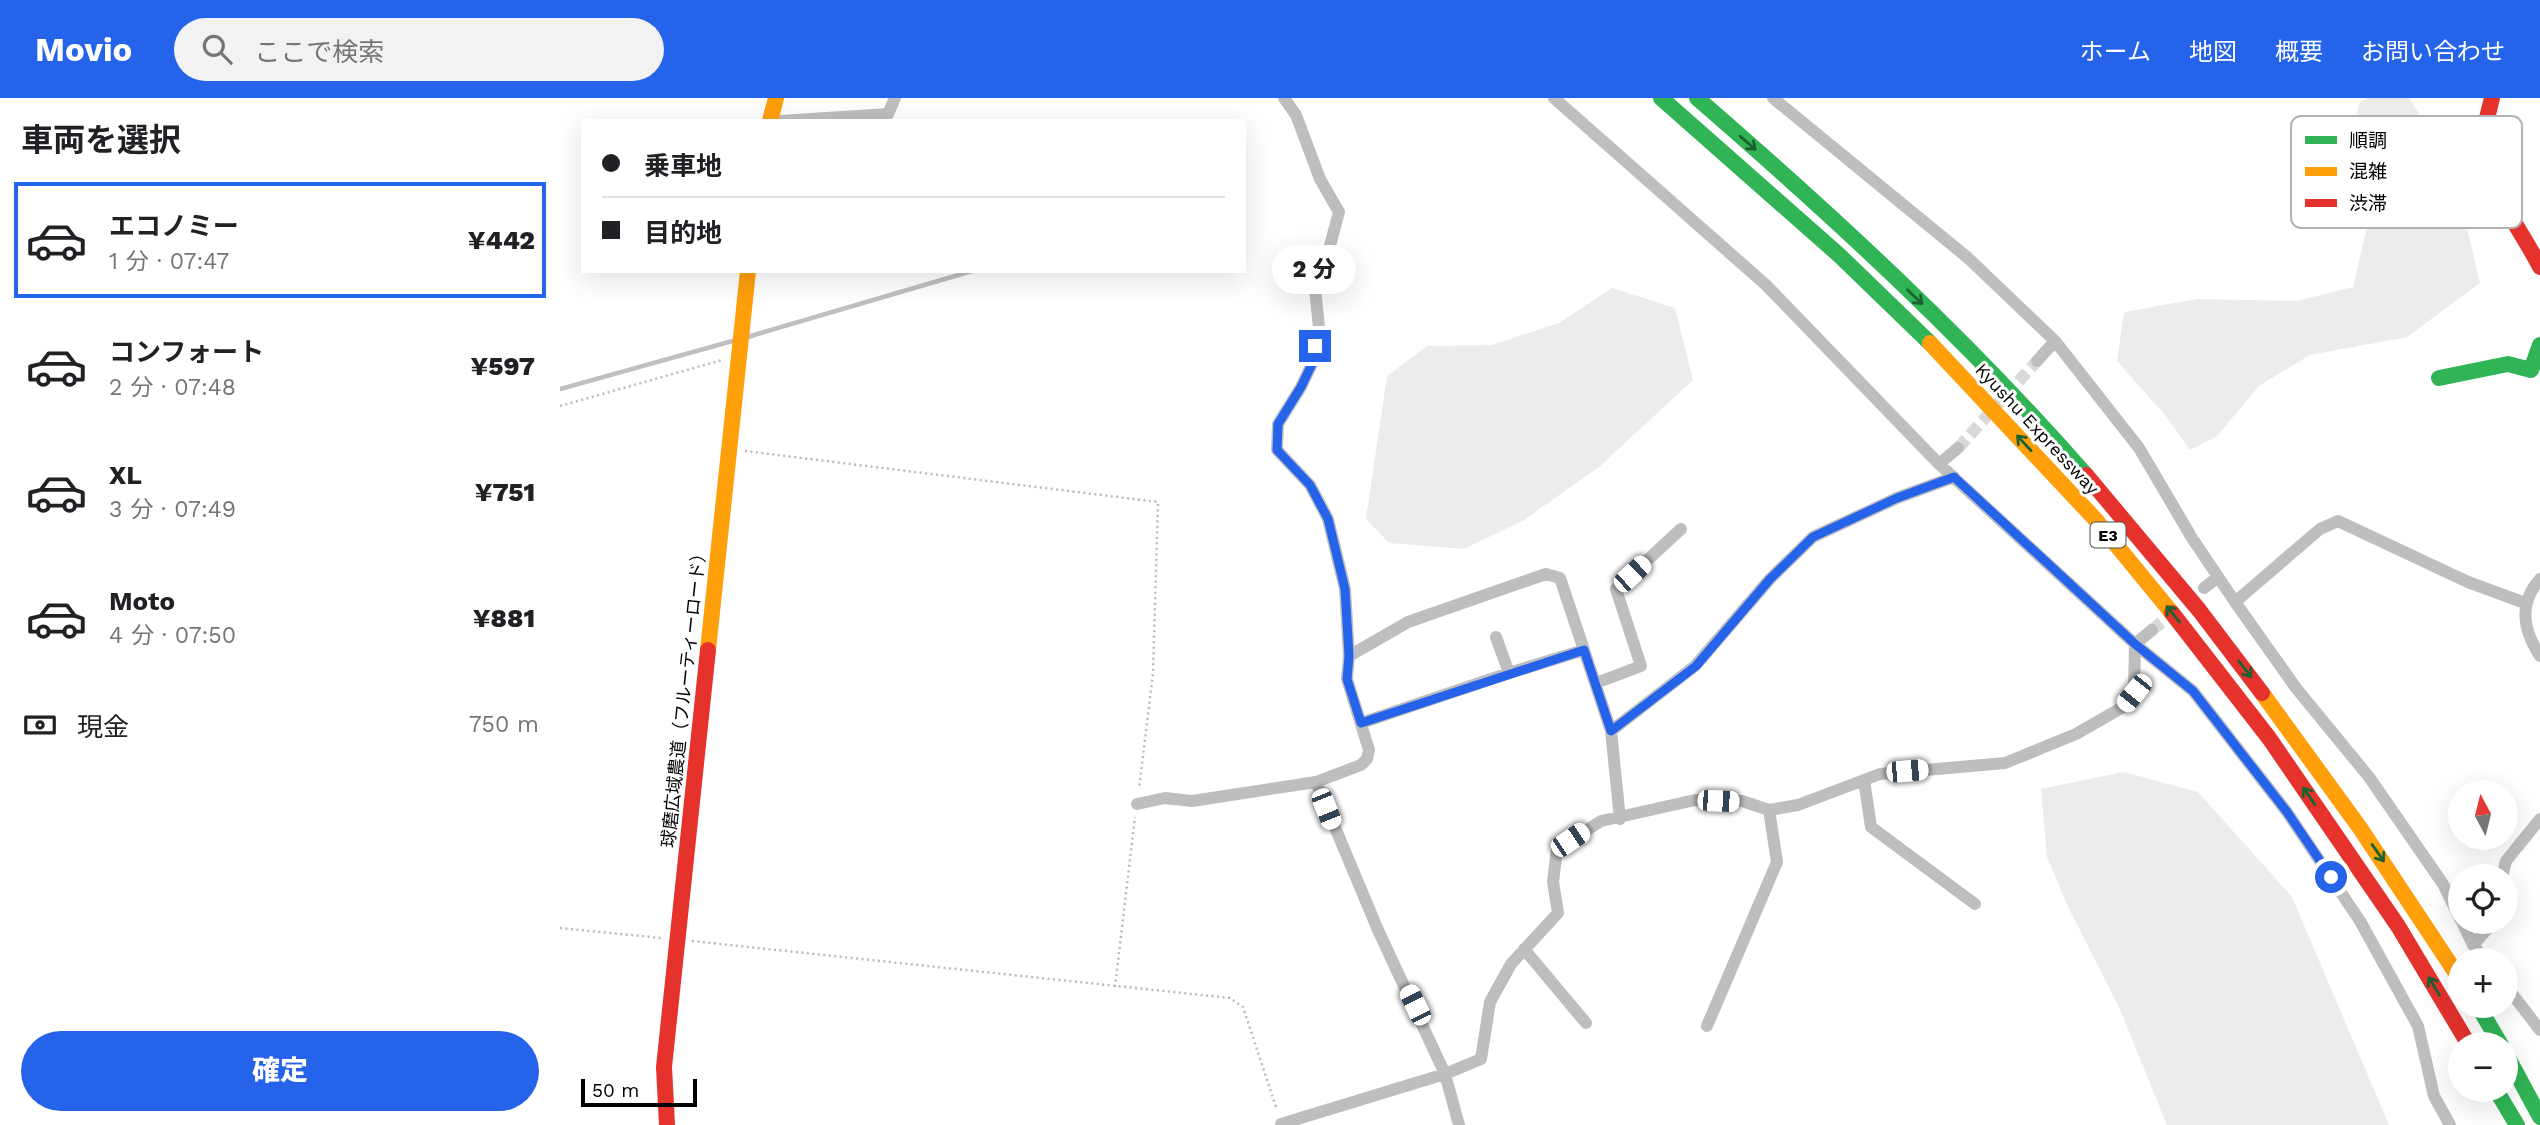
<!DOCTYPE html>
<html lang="ja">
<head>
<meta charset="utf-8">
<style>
  :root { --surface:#fff; --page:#f2f2f2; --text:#202124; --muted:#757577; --line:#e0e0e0; --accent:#2563eb }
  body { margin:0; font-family:"Work Sans","Noto Sans JP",sans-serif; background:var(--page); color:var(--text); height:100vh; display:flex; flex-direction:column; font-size:26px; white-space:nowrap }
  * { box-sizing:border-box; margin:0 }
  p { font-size:23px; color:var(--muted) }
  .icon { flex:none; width:38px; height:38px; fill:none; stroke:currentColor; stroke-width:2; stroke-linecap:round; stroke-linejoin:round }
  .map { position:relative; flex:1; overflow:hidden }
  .drawer { display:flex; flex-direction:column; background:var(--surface); width:560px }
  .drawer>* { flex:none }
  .banner { position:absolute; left:21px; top:21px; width:665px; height:154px; border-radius:0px; box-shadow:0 7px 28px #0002; display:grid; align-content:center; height:154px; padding:0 21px; background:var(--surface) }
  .needle { width:46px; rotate:353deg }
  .controls { position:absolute; left:1888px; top:682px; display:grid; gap:14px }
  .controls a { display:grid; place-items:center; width:70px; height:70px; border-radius:50%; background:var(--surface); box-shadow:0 7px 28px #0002; font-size:35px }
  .scale { position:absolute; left:21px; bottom:18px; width:116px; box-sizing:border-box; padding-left:7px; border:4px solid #000; border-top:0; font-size:19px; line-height:24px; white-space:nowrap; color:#000; -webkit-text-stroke:5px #fff; paint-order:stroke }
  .end { position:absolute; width:32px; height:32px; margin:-16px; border:9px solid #2563eb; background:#fff; box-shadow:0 0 0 4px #fff }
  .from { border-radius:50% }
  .bubble { position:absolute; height:49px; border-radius:24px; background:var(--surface); box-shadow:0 7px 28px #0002; font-size:23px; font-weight:800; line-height:49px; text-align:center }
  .car { position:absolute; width:21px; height:42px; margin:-21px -10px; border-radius:9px; box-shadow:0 0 5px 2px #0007; background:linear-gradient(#fff 24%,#345 0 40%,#fff 0 76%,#345 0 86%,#fff 0) }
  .banner b { display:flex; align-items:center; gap:24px; height:66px; font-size:26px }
  .banner b+b { border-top:2px solid var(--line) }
  .banner i { width:18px; height:18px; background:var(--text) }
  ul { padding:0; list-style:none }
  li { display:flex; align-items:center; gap:21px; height:116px; margin:0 14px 10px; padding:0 7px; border:4px solid transparent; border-radius:0px }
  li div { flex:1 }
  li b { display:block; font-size:26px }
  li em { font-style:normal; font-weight:800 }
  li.on { border-color:var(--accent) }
  li>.icon { width:63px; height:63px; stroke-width:1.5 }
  h2 { padding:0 21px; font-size:32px; line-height:84px }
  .pay { display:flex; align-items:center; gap:18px; height:77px; padding:0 21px; font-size:26px }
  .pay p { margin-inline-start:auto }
  .primary-button { display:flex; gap:14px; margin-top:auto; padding:14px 21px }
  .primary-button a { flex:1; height:80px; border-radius:42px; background:var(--accent); color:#fff; font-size:28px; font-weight:800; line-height:80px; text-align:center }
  header { display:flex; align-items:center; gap:42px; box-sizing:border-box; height:98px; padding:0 35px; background:var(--accent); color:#fff }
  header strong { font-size:33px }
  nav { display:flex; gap:38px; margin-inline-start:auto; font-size:24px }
  .search { width:490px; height:63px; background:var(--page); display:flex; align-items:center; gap:18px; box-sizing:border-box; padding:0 24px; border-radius:38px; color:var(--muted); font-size:26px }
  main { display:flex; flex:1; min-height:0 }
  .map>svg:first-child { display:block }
  .green { fill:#ececec }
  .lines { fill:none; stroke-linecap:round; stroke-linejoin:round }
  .stream { stroke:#bfbfbf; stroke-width:4.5 }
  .street-tunnel { stroke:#d9d9d9; stroke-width:12; stroke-dasharray:12 6; stroke-linecap:butt }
  .path { stroke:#b9b9b9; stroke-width:2.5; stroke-dasharray:2 3.5; stroke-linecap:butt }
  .street { stroke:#bebebe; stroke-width:12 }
  .fast { stroke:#30b455; stroke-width:16 }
  .slow { stroke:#ff9f0a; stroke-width:16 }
  .jam { stroke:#e5322d; stroke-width:16 }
  .oneway { stroke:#1a632f }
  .route { stroke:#2563eb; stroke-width:9 }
  .labels { text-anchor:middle; stroke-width:6; stroke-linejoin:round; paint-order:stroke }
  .shield { fill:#fff; stroke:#4c4c4c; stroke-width:2 }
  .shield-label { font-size:16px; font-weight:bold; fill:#000 }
  .street-label { font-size:18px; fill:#000; stroke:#fff }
  .key { fill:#fff; stroke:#b2b2b2; stroke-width:2 }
  .key-label { font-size:19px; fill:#000 }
</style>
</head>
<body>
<header>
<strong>Movio</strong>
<div class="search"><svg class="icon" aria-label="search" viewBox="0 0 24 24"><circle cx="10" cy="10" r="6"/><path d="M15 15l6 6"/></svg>ここで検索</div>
<nav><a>ホーム</a><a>地図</a><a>概要</a><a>お問い合わせ</a></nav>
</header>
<main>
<section class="drawer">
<h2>車両を選択</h2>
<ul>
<li class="on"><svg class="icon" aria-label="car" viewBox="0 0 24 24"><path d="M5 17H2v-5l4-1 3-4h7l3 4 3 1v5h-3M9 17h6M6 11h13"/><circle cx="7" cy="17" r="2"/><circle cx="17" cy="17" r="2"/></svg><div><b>エコノミー</b><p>1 分 · 07:47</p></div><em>¥442</em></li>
<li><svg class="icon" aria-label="car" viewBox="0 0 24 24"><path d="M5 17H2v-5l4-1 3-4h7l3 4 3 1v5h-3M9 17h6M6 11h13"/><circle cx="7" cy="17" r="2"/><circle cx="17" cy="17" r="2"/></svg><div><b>コンフォート</b><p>2 分 · 07:48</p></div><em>¥597</em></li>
<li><svg class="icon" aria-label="car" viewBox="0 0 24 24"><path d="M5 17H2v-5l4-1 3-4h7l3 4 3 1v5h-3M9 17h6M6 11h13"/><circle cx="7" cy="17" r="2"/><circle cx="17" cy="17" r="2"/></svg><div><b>XL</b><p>3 分 · 07:49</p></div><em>¥751</em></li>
<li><svg class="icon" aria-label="car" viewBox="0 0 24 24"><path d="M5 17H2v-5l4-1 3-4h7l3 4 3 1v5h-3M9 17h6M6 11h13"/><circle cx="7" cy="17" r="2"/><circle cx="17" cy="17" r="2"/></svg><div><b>Moto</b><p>4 分 · 07:50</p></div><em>¥881</em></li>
</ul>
<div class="pay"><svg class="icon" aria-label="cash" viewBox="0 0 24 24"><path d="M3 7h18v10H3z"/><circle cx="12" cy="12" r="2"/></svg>現金<p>750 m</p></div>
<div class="primary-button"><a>確定</a></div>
</section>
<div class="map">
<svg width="1980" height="1027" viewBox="0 0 1980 1027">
  <rect width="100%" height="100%" fill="#fff"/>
  <path class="green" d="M1807 0H1849L1881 50 1906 126 1920 185 1847 239 1750 257 1699 288 1657 338 1630 352 1605 317 1557 263 1564 214 1637 201 1737 203 1793 189 1812 108 1784 58 1800 4Z
    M1052 190 1115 210 1133 282 1040 368 964 422 904 451 829 445 806 421 827 278 867 248 932 247 999 225Z
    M1563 674 1638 694 1732 799 1829 1027H1607L1559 909 1509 811 1487 759 1481 691Z"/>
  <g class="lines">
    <path class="stream" d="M184 240 412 173
      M0 291 176 242"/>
    <path class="street-tunnel" d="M1398 350 1477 263
      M1592 532 1617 512"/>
    <path class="path" d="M0 308 162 262
      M185 353 598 404 593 575 579 691
      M0 830 101 840
      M132 843 670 900 683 909 717 1012
      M555 889 575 719"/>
    <path class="street" d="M994 0 1206 187 1379 366 1575 546 1633 593 1727 714 1800 823 1858 928 1874 998 1890 1027
      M1213 0 1408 160 1495 243 1579 350 1632 440 1675 504 1736 590 1809 679 1883 786 1900 821
      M220 23 328 16 335 0
      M1477 263 1495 243
      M1379 366 1398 350
      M1980 481C1958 506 1963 532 1980 558
      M1644 490 1658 479
      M1675 504 1760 431 1778 423 1908 484 1965 505
      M936 539 949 575 1024 552
      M789 558 848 524 986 476 1000 480 1051 633
      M1036 585 1081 568 1056 491 1121 431
      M801 625 949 575
      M1304 682 1311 729 1415 806
      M756 684 818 832 885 976 899 1027
      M577 706 605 700 632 703 756 684 801 667 807 661 809 652 787 581 789 558 785 491 768 421 750 387 717 352 718 326 741 289 752 266 759 230 755 190 765 166 779 114 760 81 736 17 724 0
      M1060 721 1051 633 1135 568 1210 481 1253 439 1337 400 1394 379
      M1942 779 1946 763 1980 721
      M1902 824 1913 847 1926 863
      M1913 847 1929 829 1930 824
      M964 851 1026 925
      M1946 888 1980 932
      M1147 928 1217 764 1209 712
      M721 1026 885 976 921 961 930 904 951 866 998 815 993 784 997 751 1041 723 1135 702 1182 703 1209 712 1238 707 1320 676 1445 665 1516 636 1563 609 1574 595 1575 546 1592 532"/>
    <path class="fast" d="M1101 0 1279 157 1370 245
      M1137 0C1273 118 1407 241 1526 377
      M1879 280 1948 266 1971 272 1980 247
      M1918 908 1941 947
      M1946 956 1980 1019
      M1936 992 1957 1027"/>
    <path class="slow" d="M210 23 216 0
      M1370 245 1535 421 1612 515
      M148 552 188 173
      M1702 595 1800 730 1900 881"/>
    <path class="jam" d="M1932 0C1928 16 1923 33 1924 49 1928 92 1961 131 1980 169
      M1526 377 1639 512 1702 595
      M1612 515 1709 640 1838 828 1909 947
      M107 1027 104 969 148 552"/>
  </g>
  <defs><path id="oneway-shaft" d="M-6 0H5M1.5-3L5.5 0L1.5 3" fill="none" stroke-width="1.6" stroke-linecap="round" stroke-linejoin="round" transform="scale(1.75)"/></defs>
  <g class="oneway">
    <use href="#oneway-shaft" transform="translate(1188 45) rotate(41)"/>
    <use href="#oneway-shaft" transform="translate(1355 199) rotate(44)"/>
    <use href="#oneway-shaft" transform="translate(1464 345) rotate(-133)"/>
    <use href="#oneway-shaft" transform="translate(1613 516) rotate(-129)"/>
    <use href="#oneway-shaft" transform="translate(1685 571) rotate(52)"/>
    <use href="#oneway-shaft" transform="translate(1749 698) rotate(-124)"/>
    <use href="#oneway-shaft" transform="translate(1818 755) rotate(55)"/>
    <use href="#oneway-shaft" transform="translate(1874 888) rotate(-121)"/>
  </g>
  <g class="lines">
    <path class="route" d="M755 248 752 266 741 289 718 326 717 352 750 387 768 421 785 491 789 558 787 581 801 625 1024 552 1051 633 1136 568 1210 481 1253 439 1337 400 1394 379 1575 546 1633 593 1727 714 1771 779"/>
  </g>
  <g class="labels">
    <rect class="shield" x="1530.5" y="424.5" width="35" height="25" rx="5"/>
    <g class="shield-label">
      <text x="1548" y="443">E3</text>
    </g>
    <g class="street-label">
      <text transform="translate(1477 331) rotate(47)" y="6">Kyushu Expressway</text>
      <text transform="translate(124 598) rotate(-84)" y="6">球磨広域農道（フルーティーロード）</text>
    </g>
  </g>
  <rect x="1731" y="18" width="231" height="112" rx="10" class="key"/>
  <rect x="1745" y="38" width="32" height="8" fill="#30b455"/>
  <rect x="1745" y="69" width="32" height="9" fill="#ff9f0a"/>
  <rect x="1745" y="101" width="32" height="8" fill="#e5322d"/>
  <g class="key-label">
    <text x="1789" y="49">順調</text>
    <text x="1789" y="80">混雑</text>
    <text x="1789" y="112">渋滞</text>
  </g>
</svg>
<div class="controls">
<a><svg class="needle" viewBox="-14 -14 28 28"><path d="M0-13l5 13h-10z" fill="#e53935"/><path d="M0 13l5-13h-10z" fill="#757577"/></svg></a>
<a><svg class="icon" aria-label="locate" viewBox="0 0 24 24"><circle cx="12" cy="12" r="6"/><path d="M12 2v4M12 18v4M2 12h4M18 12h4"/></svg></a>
<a>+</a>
<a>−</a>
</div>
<div class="scale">50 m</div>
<i class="end from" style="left:1771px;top:779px"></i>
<i class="end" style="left:755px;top:248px"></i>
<div class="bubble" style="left:712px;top:147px;width:84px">2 分</div>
<i class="car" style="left:1072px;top:476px;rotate:47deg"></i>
<i class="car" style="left:1574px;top:595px;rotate:219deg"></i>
<i class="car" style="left:1347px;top:673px;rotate:85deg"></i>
<i class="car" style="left:1158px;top:703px;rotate:92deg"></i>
<i class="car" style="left:766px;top:711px;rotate:158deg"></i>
<i class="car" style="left:1010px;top:742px;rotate:56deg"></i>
<i class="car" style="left:855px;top:907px;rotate:334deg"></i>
<div class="banner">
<b><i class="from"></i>乗車地</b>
<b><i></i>目的地</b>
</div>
</div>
</main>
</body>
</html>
